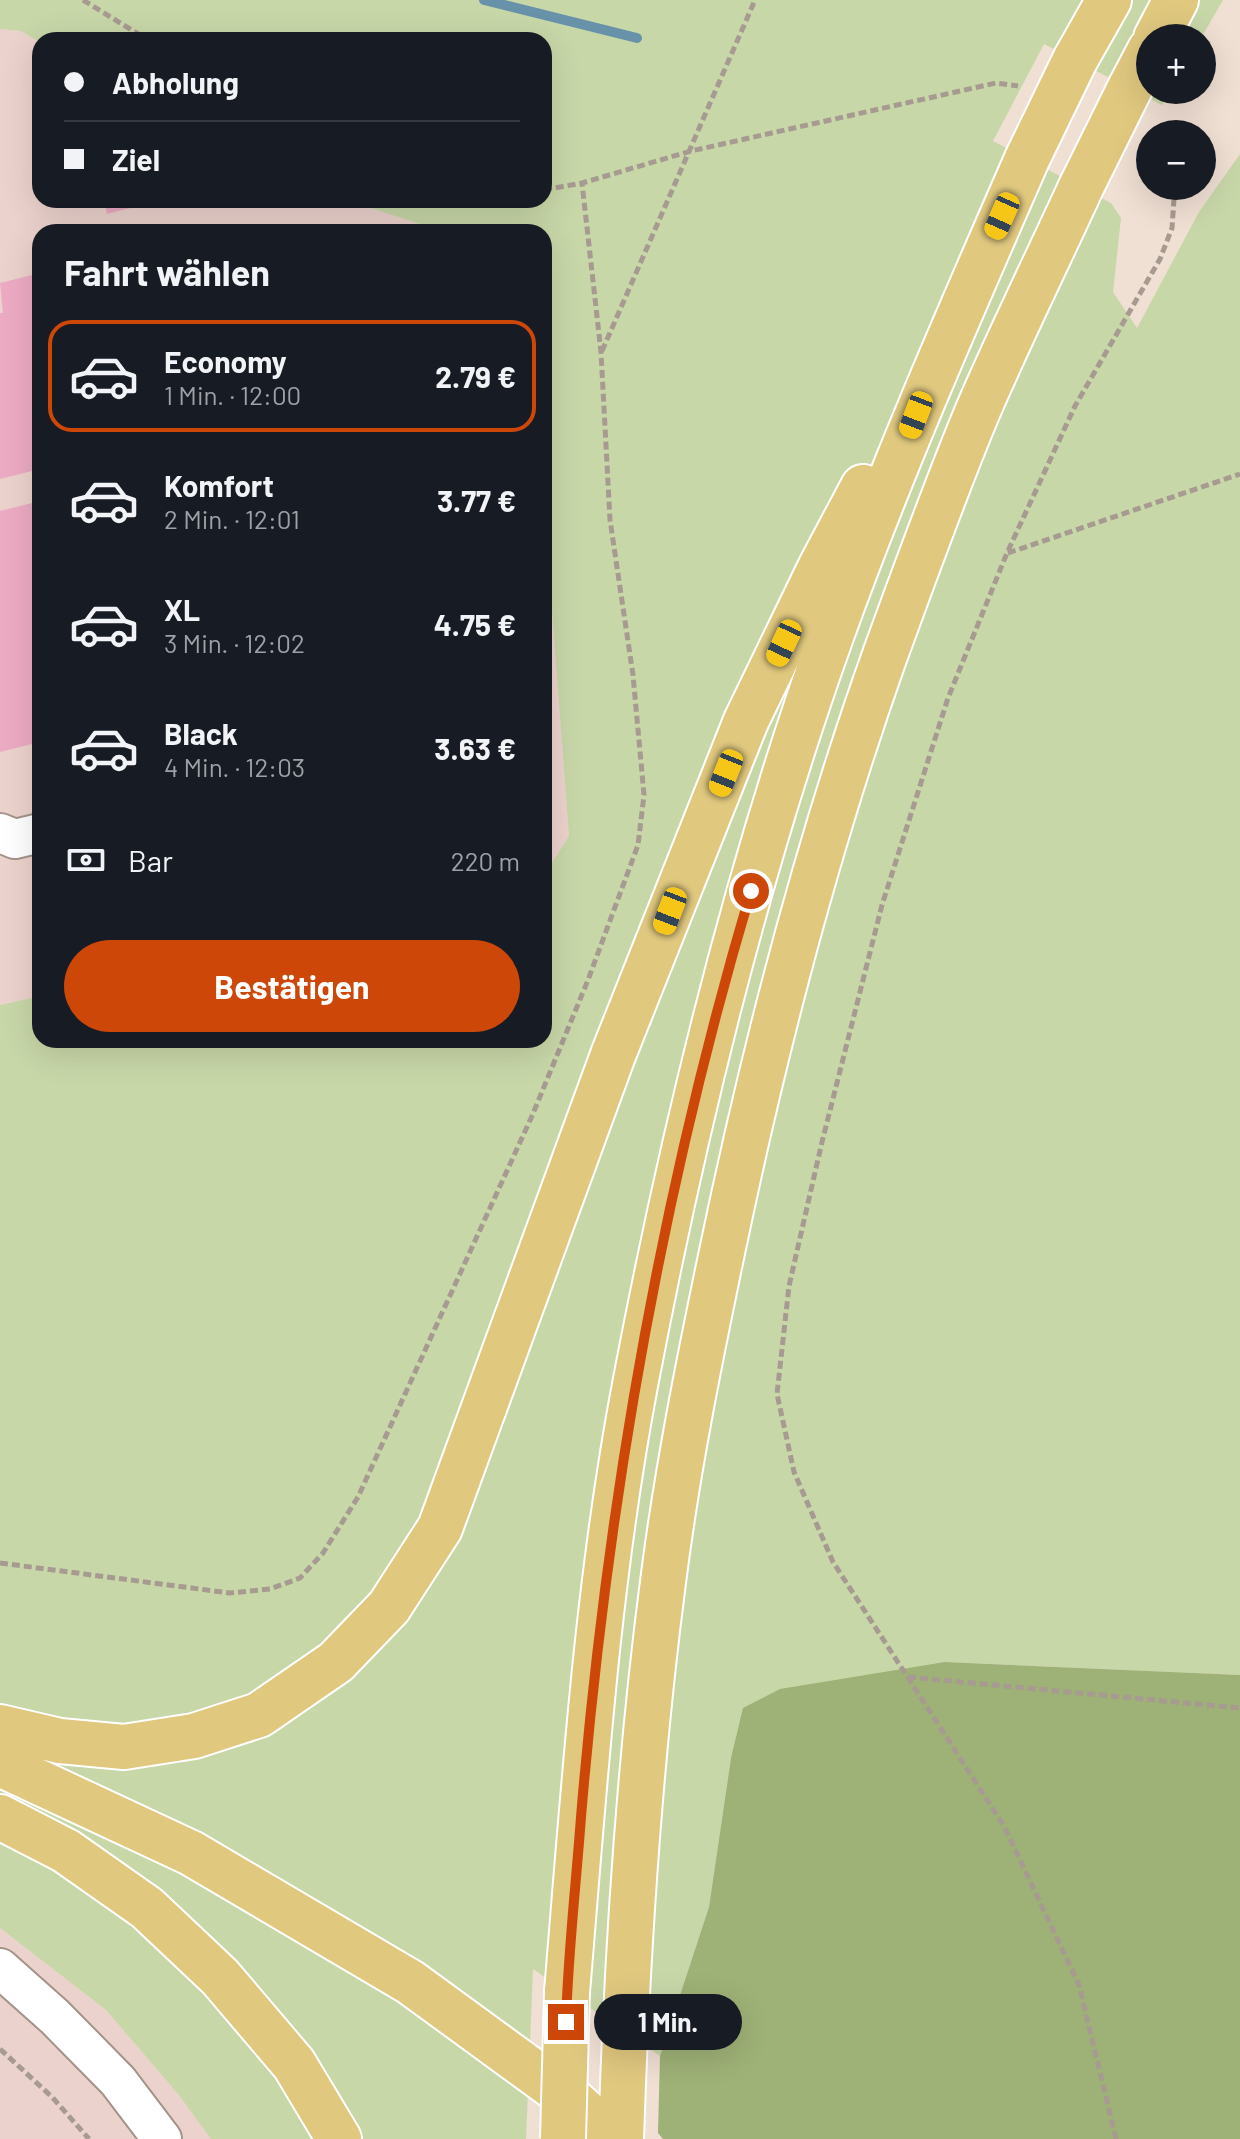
<!DOCTYPE html>
<html lang="de">
<head>
<meta charset="utf-8">
<style>
  :root { --surface:#171b24; --page:#242831; --text:#f1f3f6; --muted:#9ea1a6; --line:#363941; --accent:#cd4708 }
  body { margin:0; font-family:Barlow,sans-serif; background:var(--page); color:var(--text); height:100vh; display:flex; flex-direction:column; font-size:30px; white-space:nowrap }
  * { box-sizing:border-box; margin:0 }
  p { font-size:26px; color:var(--muted) }
  .icon { flex:none; width:44px; height:44px; fill:none; stroke:currentColor; stroke-width:2; stroke-linecap:round; stroke-linejoin:round }
  .map { position:relative; flex:1; overflow:hidden }
  .panel { position:absolute; left:32px; top:224px; width:520px; height:824px; display:flex; flex-direction:column; background:var(--surface); border-radius:24px; box-shadow:0 8px 32px #0002 }
  .panel>* { flex:none }
  .hud { position:absolute; left:32px; top:32px; width:520px; height:176px; border-radius:24px; box-shadow:0 8px 32px #0002; display:grid; align-content:center; height:176px; padding:0 32px; background:var(--surface) }
  .controls { position:absolute; left:1136px; top:24px; display:grid; gap:16px }
  .controls a { display:grid; place-items:center; width:80px; height:80px; border-radius:50%; background:var(--surface); box-shadow:0 8px 32px #0002; font-size:40px }
  .end { position:absolute; width:36px; height:36px; margin:-18px; border:10px solid #cd4708; background:#fff; box-shadow:0 0 0 4px #fff }
  .from { border-radius:50% }
  .bubble { position:absolute; height:56px; border-radius:28px; background:var(--surface); box-shadow:0 8px 32px #0002; font-size:26px; font-weight:700; line-height:56px; text-align:center }
  .car { position:absolute; width:24px; height:48px; margin:-24px -12px; border-radius:10px; box-shadow:0 0 6px 2px #0007; background:linear-gradient(#f5c518 24%,#345 0 40%,#f5c518 0 76%,#345 0 86%,#f5c518 0) }
  .hud b { display:flex; align-items:center; gap:28px; height:76px; font-size:30px }
  .hud b+b { border-top:2px solid var(--line) }
  .hud i { width:20px; height:20px; background:var(--text) }
  ul { padding:0; list-style:none }
  li { display:flex; align-items:center; gap:24px; height:112px; margin:0 16px 12px; padding:0 16px; border:4px solid transparent; border-radius:24px }
  li div { flex:1 }
  li b { display:block; font-size:30px }
  li em { font-style:normal; font-weight:700 }
  li.current { border-color:var(--accent) }
  li>.icon { width:72px; height:72px; stroke-width:1.5 }
  h2 { padding:0 32px; font-size:36px; line-height:96px }
  .pay { display:flex; align-items:center; gap:20px; height:88px; padding:0 32px; font-size:30px }
  .pay p { margin-inline-start:auto }
  .primary-button { display:flex; gap:16px; margin-top:auto; padding:16px 32px }
  .primary-button a { flex:1; height:92px; border-radius:48px; background:var(--accent); color:#fff; font-size:32px; font-weight:700; line-height:92px; text-align:center }
  .map>svg:first-child { display:block }
  .industrial { fill:#ecd2cd }
  .green { fill:#c8d7a8 }
  .forest { fill:#9eb176 }
  .lines { fill:none; stroke-linecap:round; stroke-linejoin:round }
  .stream { stroke:#6792a9; stroke-width:10 }
  .building { fill:#ecabc3 }
  .minor-casing { stroke:#a39388; stroke-width:42 }
  .highway-casing { stroke:#fff; stroke-width:48 }
  .path { stroke:#a79a91; stroke-width:5; stroke-dasharray:8 4; stroke-linecap:butt }
  .minor { stroke:#fff; stroke-width:38 }
  .highway { stroke:#e0c87f; stroke-width:44 }
  .highway-bridge-casing { stroke:#fff; stroke-width:48; stroke-linecap:butt }
  .highway-bridge { stroke:#e0c87f; stroke-width:44 }
  .route { stroke:#cd4708; stroke-width:10 }
</style>
</head>
<body>
<div class="map">
<svg width="1240" height="2139" viewBox="0 0 1240 2139">
  <rect width="100%" height="100%" fill="#f0dfd3"/>
  <path class="industrial" d="M0 29 20 31 40 42V200H278L293 207 308 200H346L444 232H40V996L0 1005Z
    M544 505 569 836 544 875Z
    M0 1928 106 2010 178 2094 211 2139H0Z"/>
  <path class="green" d="M0 0H1223L1201 38H1150V90H1171L1162 105 1044 44 993 141 1111 203 1121 218 1113 292 1137 328 1199 212 1240 154V1675L945 1662 731 1758 709 1907 660 2056 533 1969 526 2139H211L178 2094 106 2010 0 1928V1005L40 996V1040H544V875L569 836 544 505V232H444L346 200H544V40L40 42 20 31 0 29Z"/>
  <path class="forest" d="M945 1662 1240 1675V2139H663L658 2133 660 2056 709 1907 731 1758 743 1708 780 1689Z"/>
  <g class="lines">
    <path class="stream" d="M484 0 637 38"/>
  </g>
  <path class="building" d="M104 200H158V201L107 214Z
    M40 273V469L0 479V313H3L0 283Z
    M40 501V742L0 752V511Z"/>
  <g class="lines">
    <g class="minor-casing">
      <path id="minor" d="M0 833 15 839 40 833
        M0 1968 55 2017 118 2081 162 2139"/>
    </g>
    <g class="highway-casing">
      <path id="highway" d="M1156 38 1176 0
        M1075 60 1109 0
        M1130 88 1150 50
        M0 1727 60 1741 124 1747 194 1736 259 1715 336 1662 389 1607 440 1528 613 1055 746 721 821 566 863 487
        M0 1764 191 1853 410 1982 573 2101 615 2139
        M0 1817 66 1851 147 1908 220 1977 294 2064 339 2139
        M567 1992C584 1790 597 1585 635 1385 683 1132 744 879 831 636 889 474 958 317 1027 159
        M621 2139C627 1953 639 1766 663 1582 677 1471 699 1362 722 1252 764 1050 816 849 885 655 915 573 945 489 979 408 1011 334 1047 261 1081 187"/>
    </g>
    <path class="path" d="M83 0 148 40
      M1139 153 1150 161
      M544 190 582 183 691 151 978 87 996 83 1018 86
      M602 351 755 0
      M1008 553 1240 474
      M0 1563 230 1593 270 1589 300 1578 323 1553 358 1497 532 1116 588 980 638 845 644 795 633 675 610 520 601 352 582 183
      M908 1677 1240 1708
      M0 2049 52 2097 89 2139
      M1116 2139 1079 1985 1004 1826 833 1562 794 1472 777 1394 789 1286 822 1142 882 905 948 698 1007 553 1075 406 1160 259 1172 228 1174 199 1168 186"/>
    <use href="#minor" class="minor"/>
    <use href="#highway" class="highway"/>
    <g class="highway-bridge-casing">
      <path id="highway-bridge" d="M1027 159 1075 60
        M1081 187 1130 88
        M563 2139 567 1992"/>
    </g>
    <use href="#highway-bridge" class="highway-bridge"/>
  </g>
  <g class="lines">
    <path class="route" d="M566 2022C568 1953 576 1885 581 1817 607 1506 662 1190 751 891"/>
  </g>
</svg>
<div class="controls">
<a>+</a>
<a>−</a>
</div>
<i class="end from" style="left:751px;top:891px"></i>
<i class="end" style="left:566px;top:2022px"></i>
<div class="bubble" style="left:594px;top:1994px;width:148px">1 Min.</div>
<i class="car" style="left:1002px;top:216px;rotate:204deg"></i>
<i class="car" style="left:916px;top:415px;rotate:201deg"></i>
<i class="car" style="left:784px;top:643px;rotate:205deg"></i>
<i class="car" style="left:726px;top:773px;rotate:202deg"></i>
<i class="car" style="left:670px;top:911px;rotate:201deg"></i>
<div class="hud">
<b><i class="from"></i>Abholung</b>
<b><i></i>Ziel</b>
</div>
<section class="panel">
<h2>Fahrt wählen</h2>
<ul>
<li class="current"><svg class="icon" aria-label="car" viewBox="0 0 24 24"><path d="M5 17H2v-5l4-1 3-4h7l3 4 3 1v5h-3M9 17h6M6 11h13"/><circle cx="7" cy="17" r="2"/><circle cx="17" cy="17" r="2"/></svg><div><b>Economy</b><p>1 Min. · 12:00</p></div><em>2.79 €</em></li>
<li><svg class="icon" aria-label="car" viewBox="0 0 24 24"><path d="M5 17H2v-5l4-1 3-4h7l3 4 3 1v5h-3M9 17h6M6 11h13"/><circle cx="7" cy="17" r="2"/><circle cx="17" cy="17" r="2"/></svg><div><b>Komfort</b><p>2 Min. · 12:01</p></div><em>3.77 €</em></li>
<li><svg class="icon" aria-label="car" viewBox="0 0 24 24"><path d="M5 17H2v-5l4-1 3-4h7l3 4 3 1v5h-3M9 17h6M6 11h13"/><circle cx="7" cy="17" r="2"/><circle cx="17" cy="17" r="2"/></svg><div><b>XL</b><p>3 Min. · 12:02</p></div><em>4.75 €</em></li>
<li><svg class="icon" aria-label="car" viewBox="0 0 24 24"><path d="M5 17H2v-5l4-1 3-4h7l3 4 3 1v5h-3M9 17h6M6 11h13"/><circle cx="7" cy="17" r="2"/><circle cx="17" cy="17" r="2"/></svg><div><b>Black</b><p>4 Min. · 12:03</p></div><em>3.63 €</em></li>
</ul>
<div class="pay"><svg class="icon" aria-label="cash" viewBox="0 0 24 24"><path d="M3 7h18v10H3z"/><circle cx="12" cy="12" r="2"/></svg>Bar<p>220 m</p></div>
<div class="primary-button"><a>Bestätigen</a></div>
</section>
</div>
</body>
</html>
